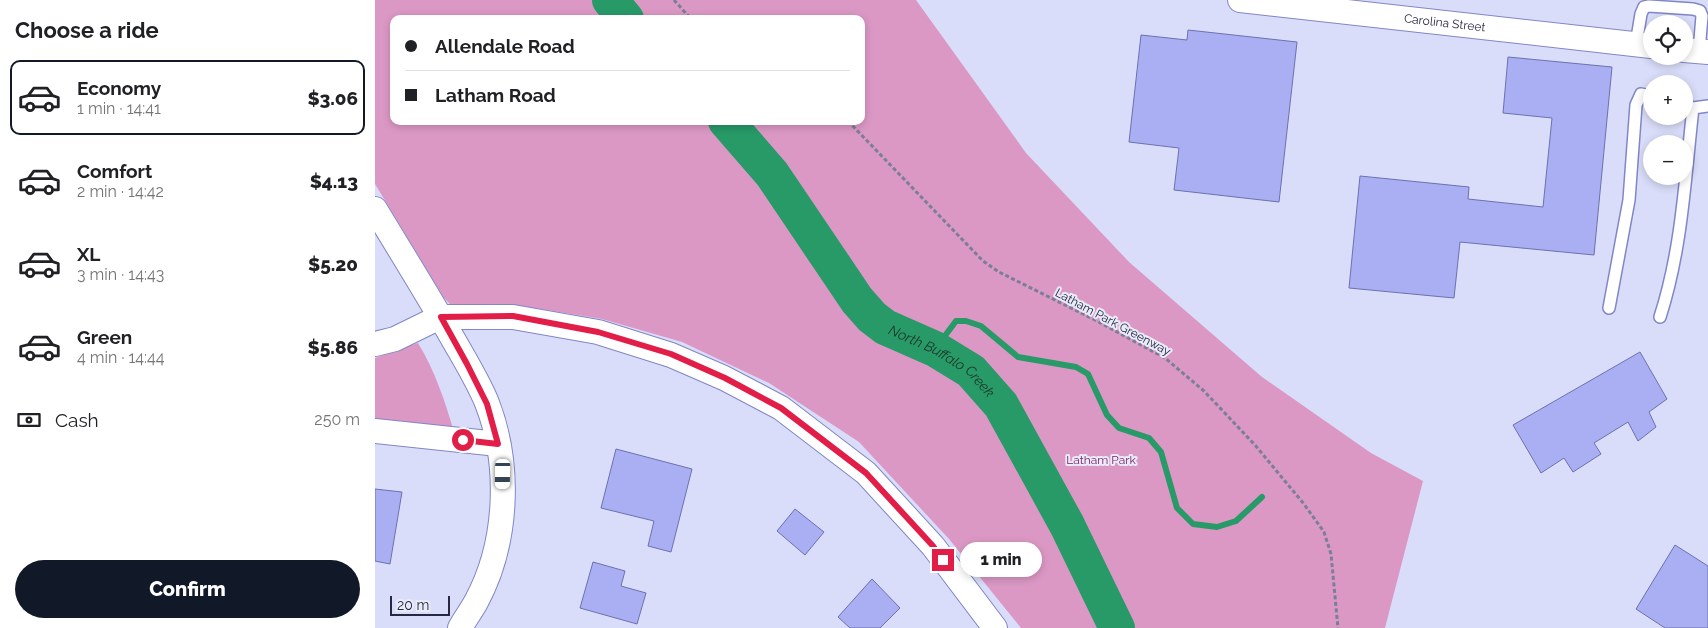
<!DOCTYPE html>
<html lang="en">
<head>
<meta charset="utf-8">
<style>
  :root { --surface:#fff; --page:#f2f2f2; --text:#202124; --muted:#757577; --line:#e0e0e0; --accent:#111827 }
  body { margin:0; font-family:Raleway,sans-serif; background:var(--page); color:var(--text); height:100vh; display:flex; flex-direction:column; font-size:19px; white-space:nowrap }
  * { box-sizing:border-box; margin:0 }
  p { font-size:16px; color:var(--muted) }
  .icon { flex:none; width:28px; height:28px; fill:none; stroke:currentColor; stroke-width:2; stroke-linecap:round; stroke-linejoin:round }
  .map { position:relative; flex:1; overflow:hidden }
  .details { display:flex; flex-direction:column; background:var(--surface); width:375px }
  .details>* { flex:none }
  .banner { position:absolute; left:15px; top:15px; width:475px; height:110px; border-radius:10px; box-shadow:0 2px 8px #0003; display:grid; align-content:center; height:110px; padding:0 15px; background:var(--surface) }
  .controls { position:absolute; left:1268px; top:15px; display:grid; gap:10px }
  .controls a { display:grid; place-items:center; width:50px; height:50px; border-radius:50%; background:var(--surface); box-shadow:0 2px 8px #0003; font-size:25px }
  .scale { position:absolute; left:15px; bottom:12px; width:60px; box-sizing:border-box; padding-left:5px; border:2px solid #262842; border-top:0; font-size:14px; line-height:18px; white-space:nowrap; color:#262842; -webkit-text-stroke:4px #e9ebf9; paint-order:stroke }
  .end { position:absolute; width:22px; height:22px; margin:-11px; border:6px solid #e11d48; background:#fff; box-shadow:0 0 0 2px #fff }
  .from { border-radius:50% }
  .bubble { position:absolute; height:35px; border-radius:18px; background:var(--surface); box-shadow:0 2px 8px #0003; font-size:16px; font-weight:800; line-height:35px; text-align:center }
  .car { position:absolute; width:15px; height:30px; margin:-15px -8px; border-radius:6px; box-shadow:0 0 4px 1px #0007; background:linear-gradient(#fff 24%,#345 0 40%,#fff 0 76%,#345 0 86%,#fff 0) }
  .banner b { display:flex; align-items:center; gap:18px; height:48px; font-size:19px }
  .banner b+b { border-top:1px solid var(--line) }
  .banner i { width:12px; height:12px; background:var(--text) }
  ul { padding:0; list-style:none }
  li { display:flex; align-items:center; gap:15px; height:75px; margin:0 10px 8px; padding:0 5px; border:2px solid transparent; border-radius:10px }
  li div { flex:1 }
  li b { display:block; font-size:19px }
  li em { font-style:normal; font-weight:800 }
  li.current { border-color:var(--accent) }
  li>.icon { width:45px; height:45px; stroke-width:1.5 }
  h2 { padding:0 15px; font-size:22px; line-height:60px }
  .pay { display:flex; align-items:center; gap:12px; height:55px; padding:0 15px; font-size:19px }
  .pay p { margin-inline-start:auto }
  .cta { display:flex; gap:10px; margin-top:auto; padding:10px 15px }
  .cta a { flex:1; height:58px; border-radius:30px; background:var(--accent); color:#fff; font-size:20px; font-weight:800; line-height:58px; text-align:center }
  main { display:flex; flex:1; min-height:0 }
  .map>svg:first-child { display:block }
  .green { fill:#dc98c5; fill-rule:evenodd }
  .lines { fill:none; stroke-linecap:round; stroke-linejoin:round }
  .stream { stroke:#279a68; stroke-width:6 }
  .river { stroke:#279a68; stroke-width:36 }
  .building { fill:#a9aff2; stroke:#6c71af }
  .lane-casing { stroke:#8186c6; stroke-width:14 }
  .street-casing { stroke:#8186c6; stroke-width:26 }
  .path { stroke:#7b7e99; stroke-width:3; stroke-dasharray:4 2.5; stroke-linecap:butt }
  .lane { stroke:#fff; stroke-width:11 }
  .street { stroke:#fff; stroke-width:24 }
  .route { stroke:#e11d48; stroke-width:6 }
  .labels { text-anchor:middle; stroke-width:4; stroke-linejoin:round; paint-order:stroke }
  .street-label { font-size:12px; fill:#262842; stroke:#e9ebf9 }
  .park-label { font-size:12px; fill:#791b63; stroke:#e9ebf9 }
  .water-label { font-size:14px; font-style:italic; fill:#1d3528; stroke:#e9ebf9 }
</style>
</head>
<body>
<main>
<section class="details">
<h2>Choose a ride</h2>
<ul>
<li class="current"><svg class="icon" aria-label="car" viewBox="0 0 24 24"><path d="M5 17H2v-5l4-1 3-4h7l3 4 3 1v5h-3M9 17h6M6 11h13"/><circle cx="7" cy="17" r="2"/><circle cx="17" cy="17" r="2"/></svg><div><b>Economy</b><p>1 min · 14:41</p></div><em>$3.06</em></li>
<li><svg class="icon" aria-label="car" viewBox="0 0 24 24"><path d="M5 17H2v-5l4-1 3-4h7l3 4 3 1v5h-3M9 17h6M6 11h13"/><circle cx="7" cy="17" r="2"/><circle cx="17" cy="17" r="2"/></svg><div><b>Comfort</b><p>2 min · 14:42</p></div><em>$4.13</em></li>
<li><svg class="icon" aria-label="car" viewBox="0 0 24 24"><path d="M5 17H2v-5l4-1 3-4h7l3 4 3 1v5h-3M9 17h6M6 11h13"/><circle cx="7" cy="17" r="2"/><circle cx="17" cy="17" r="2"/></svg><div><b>XL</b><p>3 min · 14:43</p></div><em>$5.20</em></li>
<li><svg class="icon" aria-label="car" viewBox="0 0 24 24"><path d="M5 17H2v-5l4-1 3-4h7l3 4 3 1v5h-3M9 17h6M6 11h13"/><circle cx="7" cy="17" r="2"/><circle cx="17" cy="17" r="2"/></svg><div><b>Green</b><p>4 min · 14:44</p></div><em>$5.86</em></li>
</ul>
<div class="pay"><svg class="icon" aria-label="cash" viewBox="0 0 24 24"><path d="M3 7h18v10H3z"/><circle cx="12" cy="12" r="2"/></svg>Cash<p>250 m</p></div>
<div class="cta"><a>Confirm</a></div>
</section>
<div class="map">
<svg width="1333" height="628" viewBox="0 0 1333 628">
  <rect width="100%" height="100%" fill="#d9ddf9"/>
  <path class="green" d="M0 0H541L651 153 754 262 887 377 996 453 1048 481 1010 628H646L574 539 484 442 394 383 307 342 227 319 141 305 84 307 76 305 69 298 0 184ZM19 19H486V121H19Z
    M43 343C60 371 70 401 79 432L0 423V358Z"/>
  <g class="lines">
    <path class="stream" d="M560 349 581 321H591L606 326 643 357 701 367 713 374 732 415 744 428 774 438 786 452 802 508 818 524 842 527 861 521 887 497"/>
    <g class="river">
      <path d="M235 0 251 19"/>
      <path id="s1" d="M351 121 397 174 482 300 497 317 510 327 560 349 596 371 626 405 692 525 742 628"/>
    </g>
  </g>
  <path class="building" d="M813 30 922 42 904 202 799 190 804 148 754 142 766 35 812 40Z
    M1133 57 1237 67 1219 255 1085 242 1079 298 974 288 985 176 1094 187 1093 199 1168 207 1177 118 1128 113Z
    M1265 352 1292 399 1274 412 1281 427 1263 441 1253 422 1219 443 1226 454 1198 472 1189 458 1166 473 1138 425Z
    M241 449 317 469 296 552 273 546 279 521 226 508Z
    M0 489 27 492 15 564 0 561Z
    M420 509 449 532 430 555 402 531Z
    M1300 545 1333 566V628H1290L1261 609Z
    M218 562 250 571 246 586 271 593 262 624 205 608Z
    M497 579 525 608 505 628H475L463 617Z"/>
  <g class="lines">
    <g class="lane-casing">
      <path id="lane" d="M1261 44 1266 14 1269 7 1274 6 1318 9 1325 11 1327 16 1324 51
        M1309 105 1318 108 1333 106
        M1234 308 1254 200 1261 105 1266 94 1276 96
        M1285 317C1307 249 1310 178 1318 108"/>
    </g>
    <g class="street-casing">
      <g id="street">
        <path id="s2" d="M865 0 1276 46"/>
        <path d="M1309 50 1333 52"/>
        <path d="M0 209C26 252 53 295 78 339 90 360 103 381 112 403 136 465 133 543 101 602 96 611 90 619 85 628"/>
        <path d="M0 344 20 339 65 317H138L223 332 296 355 349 378 406 408 491 473 558 546 620 628"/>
        <path d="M0 431 123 444"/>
      </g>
    </g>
    <path class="path" d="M299 0 316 19
      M473 121 608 261 624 272 720 320 790 358 829 391 880 445 929 504 949 532 956 554 963 628"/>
    <use href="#lane" class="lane"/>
    <use href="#street" class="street"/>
  </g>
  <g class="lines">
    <path class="route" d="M88 440 123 444 112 404 92 364 66 317 138 316 223 332 296 354 350 378 406 408 491 473 558 546 568 560"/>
  </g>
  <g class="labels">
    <g class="street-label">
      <text dy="4" stroke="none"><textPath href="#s2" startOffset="206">Carolina Street</textPath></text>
      <text transform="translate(738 322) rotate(28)" y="4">Latham Park Greenway</text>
    </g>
    <g class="park-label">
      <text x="726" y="464">Latham Park</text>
    </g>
    <g class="water-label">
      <text dy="5" stroke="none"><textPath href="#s1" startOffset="328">North Buffalo Creek</textPath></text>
    </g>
  </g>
</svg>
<div class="controls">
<a><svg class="icon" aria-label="locate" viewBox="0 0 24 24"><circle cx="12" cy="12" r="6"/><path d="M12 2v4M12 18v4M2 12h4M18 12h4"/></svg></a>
<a>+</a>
<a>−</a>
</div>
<div class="scale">20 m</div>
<i class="end from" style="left:88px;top:440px"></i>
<i class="end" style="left:568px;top:560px"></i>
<div class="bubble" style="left:585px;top:542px;width:82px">1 min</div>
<i class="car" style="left:128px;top:474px;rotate:181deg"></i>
<div class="banner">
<b><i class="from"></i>Allendale Road</b>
<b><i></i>Latham Road</b>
</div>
</div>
</main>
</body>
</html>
